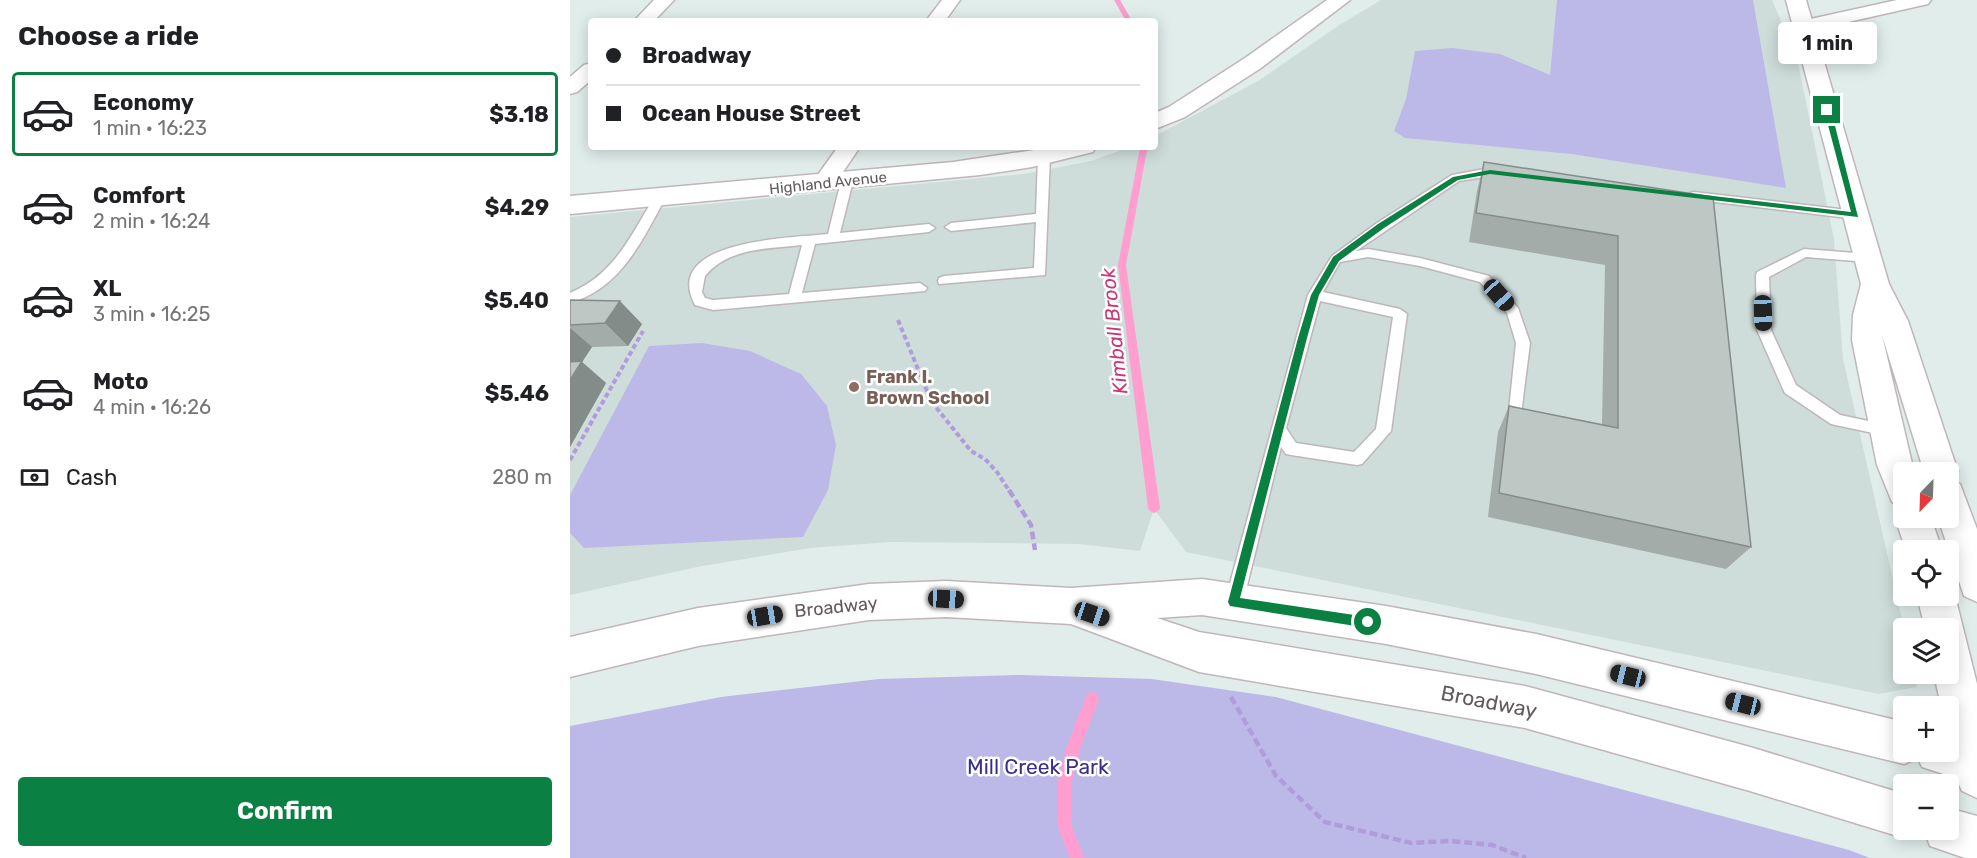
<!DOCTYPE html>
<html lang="en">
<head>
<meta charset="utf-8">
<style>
  :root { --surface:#fff; --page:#f2f2f2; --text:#202124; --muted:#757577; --line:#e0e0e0; --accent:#0b8043 }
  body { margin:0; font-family:Rubik,sans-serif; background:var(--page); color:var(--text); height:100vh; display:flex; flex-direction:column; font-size:22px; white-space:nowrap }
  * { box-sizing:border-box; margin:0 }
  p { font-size:20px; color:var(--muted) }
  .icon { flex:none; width:33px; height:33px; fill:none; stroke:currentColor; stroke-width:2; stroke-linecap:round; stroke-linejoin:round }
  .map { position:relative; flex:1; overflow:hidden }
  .details { display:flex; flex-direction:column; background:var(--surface); width:570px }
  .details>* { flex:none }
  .top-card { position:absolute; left:18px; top:18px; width:570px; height:132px; border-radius:6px; box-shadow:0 3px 15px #0003; display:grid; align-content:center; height:132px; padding:0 18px; background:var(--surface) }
  .needle { width:39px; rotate:203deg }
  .tools { position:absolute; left:1323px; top:462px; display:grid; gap:12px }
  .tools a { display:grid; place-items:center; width:66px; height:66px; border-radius:6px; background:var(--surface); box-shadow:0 3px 15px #0003; font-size:30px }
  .end { position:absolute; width:27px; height:27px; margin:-14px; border:8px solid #0b8043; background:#fff; box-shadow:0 0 0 3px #fff }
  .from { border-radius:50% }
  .bubble { position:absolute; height:42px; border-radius:6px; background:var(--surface); box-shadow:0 3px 15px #0003; font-size:20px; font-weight:700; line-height:42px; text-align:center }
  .car { position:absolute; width:18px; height:36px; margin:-18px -9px; border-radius:8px; box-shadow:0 0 4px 2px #0007; background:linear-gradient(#222 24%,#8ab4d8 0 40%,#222 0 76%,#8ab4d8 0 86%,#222 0) }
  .top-card b { display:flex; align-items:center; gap:21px; height:57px; font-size:22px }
  .top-card b+b { border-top:2px solid var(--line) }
  .top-card i { width:15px; height:15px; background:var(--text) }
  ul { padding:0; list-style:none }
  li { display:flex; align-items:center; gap:18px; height:84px; margin:0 12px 9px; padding:0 6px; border:3px solid transparent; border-radius:6px }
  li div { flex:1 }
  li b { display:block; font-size:22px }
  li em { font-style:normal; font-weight:700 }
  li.selected { border-color:var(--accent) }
  li>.icon { width:54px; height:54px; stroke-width:1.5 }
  h2 { padding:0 18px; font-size:27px; line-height:72px }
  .pay { display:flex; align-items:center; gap:15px; height:66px; padding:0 18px; font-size:22px }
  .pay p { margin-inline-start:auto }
  .button { display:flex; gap:12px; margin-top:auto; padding:12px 18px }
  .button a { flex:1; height:69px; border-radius:6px; background:var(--accent); color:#fff; font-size:24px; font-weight:700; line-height:69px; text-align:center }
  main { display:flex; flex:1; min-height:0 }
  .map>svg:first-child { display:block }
  .education { fill:#ceddda }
  .green { fill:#bcb9e8 }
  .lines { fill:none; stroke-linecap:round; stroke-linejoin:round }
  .stream { fill:#ff9ecf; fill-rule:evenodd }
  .lane-casing { stroke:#beb6b8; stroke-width:3 }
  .street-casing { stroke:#beb6b8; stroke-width:3 }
  .secondary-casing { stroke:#c0b6b9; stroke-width:3 }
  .path-far1 { stroke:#b09bdb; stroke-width:4; stroke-dasharray:5 3; stroke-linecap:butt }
  .path { stroke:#b09bdb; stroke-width:4.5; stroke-dasharray:8 4; stroke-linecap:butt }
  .lane { fill:#fff; fill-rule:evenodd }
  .street { fill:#fff; fill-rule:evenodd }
  .secondary { fill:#fff; fill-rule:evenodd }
  .wall { fill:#a3aca9 }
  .shaded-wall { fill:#848c8a }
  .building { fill:#bdc8c5; stroke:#848c8a; stroke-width:1.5 }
  .route { fill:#0b8043 }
  .education-dot { fill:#8d6e63; stroke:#fff; stroke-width:2 }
  .labels { text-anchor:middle; stroke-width:5; stroke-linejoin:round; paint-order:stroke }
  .far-street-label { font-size:15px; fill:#62595c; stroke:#fff }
  .education-label { font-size:18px; font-weight:bold; fill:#785e54; stroke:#fff; text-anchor:start }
  .street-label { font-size:18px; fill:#62595c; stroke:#fff }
  .water-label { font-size:20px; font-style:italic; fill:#cc3776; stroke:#fff }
  .near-street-label { font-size:21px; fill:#62595c; stroke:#fff }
  .near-park-label { font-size:21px; fill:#392e8c; stroke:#fff }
</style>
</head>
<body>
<main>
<section class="details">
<h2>Choose a ride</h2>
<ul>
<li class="selected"><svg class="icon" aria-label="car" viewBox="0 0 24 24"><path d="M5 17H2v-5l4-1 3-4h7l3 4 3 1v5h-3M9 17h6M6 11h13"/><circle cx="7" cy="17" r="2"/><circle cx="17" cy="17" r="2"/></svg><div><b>Economy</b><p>1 min · 16:23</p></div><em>$3.18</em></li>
<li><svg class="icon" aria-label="car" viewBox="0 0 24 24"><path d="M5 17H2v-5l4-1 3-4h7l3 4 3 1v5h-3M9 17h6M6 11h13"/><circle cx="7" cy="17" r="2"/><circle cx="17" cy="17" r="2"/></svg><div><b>Comfort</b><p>2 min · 16:24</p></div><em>$4.29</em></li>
<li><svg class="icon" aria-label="car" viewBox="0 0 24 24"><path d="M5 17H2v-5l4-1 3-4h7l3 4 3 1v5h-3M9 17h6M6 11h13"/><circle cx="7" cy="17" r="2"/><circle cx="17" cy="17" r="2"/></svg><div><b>XL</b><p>3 min · 16:25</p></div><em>$5.40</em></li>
<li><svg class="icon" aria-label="car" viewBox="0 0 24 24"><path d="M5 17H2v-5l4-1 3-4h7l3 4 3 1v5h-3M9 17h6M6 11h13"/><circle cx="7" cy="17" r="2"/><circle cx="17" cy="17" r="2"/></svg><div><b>Moto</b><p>4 min · 16:26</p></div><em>$5.46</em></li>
</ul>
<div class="pay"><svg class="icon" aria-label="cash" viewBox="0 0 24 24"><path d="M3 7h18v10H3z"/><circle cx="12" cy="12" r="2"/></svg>Cash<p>280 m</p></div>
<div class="button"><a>Confirm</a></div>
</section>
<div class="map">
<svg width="1407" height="858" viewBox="0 0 1407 858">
  <rect width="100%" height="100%" fill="#e0edeb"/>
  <path class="education" d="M811 0H1202L1227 58 1264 239 1273 359 1334 628V674H1344L1347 687 1309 694 616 552 584 509 570 551 509 544 320 542 240 548 127 567 0 595V217L454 174 521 161 560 147H585V136L688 81 771 24Z"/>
  <path class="green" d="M987 0H1183L1216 188 1002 154 835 138 824 131 836 99 845 51 882 48 930 54 980 75Z
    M132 343 180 351 231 374 257 406 266 445 258 490 233 537 14 548 0 533V495L79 346Z
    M450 675 582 679 706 697 1279 850 1300 858H0V726L151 697 309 679Z"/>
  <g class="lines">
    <path class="stream" d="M544 0H550L562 21H556Z
      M570 148H576L577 150 556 265 590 508 588 511 584 513 580 511 578 508 548 265Z
      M522 692 527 694 529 699 510 749 502 781V827L514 858H500L488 827V781L496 749 517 694Z"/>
    <g class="lane-casing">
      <path id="lane" d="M474 154 480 157 475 275 369 284 368 281 369 278 374 276 464 268 466 222 381 231 375 227 381 223 466 214 468 157Z
        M920 168 934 170 936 173 930 177 920 176 889 181 786 251 798 249 850 258 919 276 948 308 960 343 951 414H941L939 410 946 343 937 313 910 282 850 266 798 257 770 262 753 292 830 309 837 314 821 431 792 464 787 465 721 455 716 454 711 447 673 602 670 608 664 610 658 608 655 602 738 295 762 256 807 223 882 175ZM750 301 823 317 806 429 784 452 726 443 716 428Z
        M277 177 283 181 270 233 359 224 365 228 359 232 245 244 232 293 350 283 357 288 355 291 143 310 125 305C90 239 223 238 258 234L271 181ZM232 245 219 294 143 300 135 298 132 292 135 276C159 247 198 249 232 245Z
        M1124 192 1286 211 1292 215 1286 219 1120 199V193Z
        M89 195 95 199C71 242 51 288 0 303V293C45 274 61 235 85 196Z
        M1234 249 1298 254 1304 258 1298 262 1236 257 1199 277 1201 330 1226 385 1270 415 1322 426 1325 430 1322 434 1317 436 1261 424 1215 393 1213 389 1187 330 1186 275 1187 272Z"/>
    </g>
    <g class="street-casing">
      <path id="street" d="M84 0H104L84 21H64Z
        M372 0H390L375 21H356Z
        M1327 0H1361L1358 4 1234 32 1227 30 1224 26 1227 22Z
        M21 63V80L7 92 0 94V77L14 65Z
        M268 147H290L262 188 254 190 246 188 242 183Z"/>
    </g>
    <g class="secondary-casing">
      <path id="secondary" d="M757 0H780L691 68 615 117 585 129V113L599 107 675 58Z
        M1216 0H1236L1319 284 1338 321 1388 472 1383 482 1390 484 1407 529V602L1394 596 1368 518H1378V472H1354L1312 335 1344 472H1334V518H1361L1372 550H1336L1325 518 1333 506 1322 502 1307 465 1282 340 1283 315 1291 284Z
        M484 147H526L523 152 462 167 410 175 0 214V196L383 162Z
        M632 579 816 606 966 634 1334 722V752H1378V706H1371L1364 674H1378V628H1355L1347 596H1378V583L1385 596 1407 684V798L1392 791 1386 778 1352 767 1348 758 1334 764 966 674 816 644 632 615 587 618 629 632 955 686 1180 747 1334 794V830H1351L1334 838 1180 791 955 728 629 672 501 624 376 617 299 620 128 646 0 677V637L128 608 299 584 376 581 501 588Z
        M1378 808 1407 816V858H1395L1360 846 1354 830H1378Z"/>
    </g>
    <path class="path-far1" d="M328 320 361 401 401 451 415 459 427 472 440 492
      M0 460 73 331"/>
    <path class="path" d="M439 490 461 525 465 550
      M661 697 706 776 755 822 841 843 880 841 922 845 956 858"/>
    <use href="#lane" class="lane"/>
    <use href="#street" class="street"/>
    <use href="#secondary" class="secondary"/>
  </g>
  <path class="wall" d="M914 162 1143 197 1181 547 1156 569 918 517 928 432 939 406 1032 424 1035 265 899 242 907 191Z
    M0 300 72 324 58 346 22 347 12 362 36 383 0 447Z"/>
  <path class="shaded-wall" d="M50 301 72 324 58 346 35 323Z
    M0 328 22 347 12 362 36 383 0 447Z"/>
  <path class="building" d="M914 162 1143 197 1181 547 929 493 939 406 1048 428V236L906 213Z
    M0 300 50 301 35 323 0 325Z
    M12 361 0 380V362Z"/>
  <path class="route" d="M1257 108 1261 110 1288 217 920 174 888 180 814 228 769 261 749 295 737 338 670 598 798 617 803 622 798 628 660 606 658 602 728 338 741 295 763 257 808 224 883 177 920 170 1281 212 1254 110Z"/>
  <circle class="education-dot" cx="284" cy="387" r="6"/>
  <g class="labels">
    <g class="far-street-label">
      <text transform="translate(258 183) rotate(-6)" y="5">Highland Avenue</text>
    </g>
    <g class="education-label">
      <text x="296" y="383">Frank I.<tspan x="296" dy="21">Brown School</tspan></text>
    </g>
    <g class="street-label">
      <text transform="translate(266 607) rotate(-6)" y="6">Broadway</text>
    </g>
    <g class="water-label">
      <text transform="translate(544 331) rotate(-96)" y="7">Kimball Brook</text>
    </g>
    <g class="near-street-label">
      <text transform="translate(919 702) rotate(11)" y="7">Broadway</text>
    </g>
    <g class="near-park-label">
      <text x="468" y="774">Mill Creek Park</text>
    </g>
  </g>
</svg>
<div class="tools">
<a><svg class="needle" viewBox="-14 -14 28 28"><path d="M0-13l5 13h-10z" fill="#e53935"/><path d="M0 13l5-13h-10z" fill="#757577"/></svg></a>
<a><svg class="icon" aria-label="locate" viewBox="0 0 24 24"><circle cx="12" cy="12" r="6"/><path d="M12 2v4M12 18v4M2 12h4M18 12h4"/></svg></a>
<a><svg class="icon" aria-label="layers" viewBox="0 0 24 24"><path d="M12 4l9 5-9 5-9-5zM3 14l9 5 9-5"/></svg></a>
<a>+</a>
<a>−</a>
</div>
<i class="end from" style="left:798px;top:622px"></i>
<i class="end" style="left:1257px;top:110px"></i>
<div class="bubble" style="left:1208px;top:22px;width:99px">1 min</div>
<i class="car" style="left:929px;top:295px;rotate:138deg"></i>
<i class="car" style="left:1193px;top:313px;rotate:178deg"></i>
<i class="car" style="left:376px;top:599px;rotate:93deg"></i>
<i class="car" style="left:522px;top:614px;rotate:109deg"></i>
<i class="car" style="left:195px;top:616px;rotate:81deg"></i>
<i class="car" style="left:1058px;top:676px;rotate:284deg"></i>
<i class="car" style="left:1173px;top:704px;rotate:284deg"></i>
<div class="top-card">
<b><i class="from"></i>Broadway</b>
<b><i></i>Ocean House Street</b>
</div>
</div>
</main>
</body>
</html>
